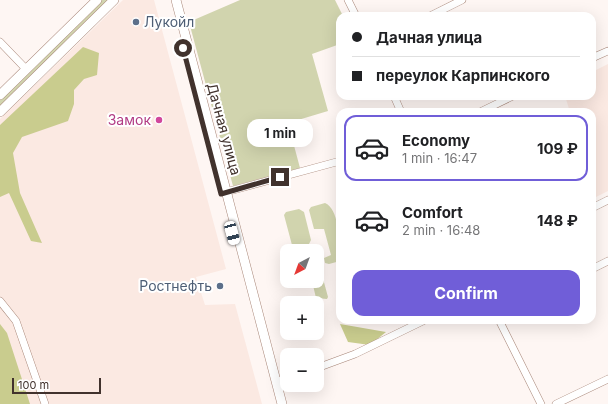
<!DOCTYPE html>
<html lang="en">
<head>
<meta charset="utf-8">
<style>
  :root { --surface:#fff; --page:#f6f6f6; --text:#202124; --muted:#757577; --line:#e0e0e0; --accent:#705ed8 }
  body { margin:0; font-family:Inter,sans-serif; background:var(--page); color:var(--text); height:100vh; display:flex; flex-direction:column; font-size:15px; white-space:nowrap }
  * { box-sizing:border-box; margin:0 }
  p { font-size:13px; color:var(--muted) }
  .icon { flex:none; width:22px; height:22px; fill:none; stroke:currentColor; stroke-width:2; stroke-linecap:round; stroke-linejoin:round }
  .map { position:relative; flex:1; overflow:hidden }
  .side { position:absolute; left:336px; top:108px; width:260px; height:216px; display:flex; flex-direction:column; background:var(--surface); border-radius:12px; box-shadow:0 4px 16px #0002 }
  .side>* { flex:none }
  .guide { position:absolute; left:336px; top:12px; width:260px; height:88px; border-radius:12px; box-shadow:0 4px 16px #0002; display:grid; align-content:center; height:88px; padding:0 16px; background:var(--surface) }
  .needle { width:26px; rotate:221deg }
  .controls { position:absolute; left:280px; top:244px; display:grid; gap:8px }
  .controls a { display:grid; place-items:center; width:44px; height:44px; border-radius:8px; background:var(--surface); box-shadow:0 4px 16px #0002; font-size:20px }
  .scale { position:absolute; left:12px; bottom:10px; width:89px; box-sizing:border-box; padding-left:4px; border:2px solid #41322d; border-top:0; font-size:11px; line-height:14px; white-space:nowrap; color:#41322d; -webkit-text-stroke:3px #fff; paint-order:stroke }
  .end { position:absolute; width:18px; height:18px; margin:-9px; border:5px solid #41322d; background:#fff; box-shadow:0 0 0 2px #fff }
  .from { border-radius:50% }
  .bubble { position:absolute; height:28px; border-radius:12px; background:var(--surface); box-shadow:0 4px 16px #0002; font-size:13px; font-weight:700; line-height:28px; text-align:center }
  .car { position:absolute; width:12px; height:24px; margin:-12px -6px; border-radius:5px; box-shadow:0 0 3px 1px #0007; background:linear-gradient(#fff 24%,#345 0 40%,#fff 0 76%,#345 0 86%,#fff 0) }
  .guide b { display:flex; align-items:center; gap:14px; height:38px; font-size:15px }
  .guide b+b { border-top:1px solid var(--line) }
  .guide i { width:10px; height:10px; background:var(--text) }
  ul { padding:7px 0 0; list-style:none }
  li { display:flex; align-items:center; gap:12px; height:66px; margin:0 8px 6px; padding:0 8px; border:2px solid transparent; border-radius:12px }
  li div { flex:1 }
  li b { display:block; font-size:15px }
  li em { font-style:normal; font-weight:700 }
  li.selected { border-color:var(--accent) }
  li>.icon { width:36px; height:36px; stroke-width:1.5 }
  .primary-button { display:flex; gap:8px; margin-top:auto; padding:8px 16px }
  .primary-button a { flex:1; height:46px; border-radius:12px; background:var(--accent); color:#fff; font-size:16px; font-weight:700; line-height:46px; text-align:center }
  .map>svg:first-child { display:block }
  .built { fill:#fbe9e2 }
  .green { fill:#d1d4ae }
  .forest { fill:#c9cc8e }
  .lines { fill:none; stroke-linecap:round; stroke-linejoin:round }
  .minor-casing { stroke:#a88678; stroke-width:8 }
  .major-casing { stroke:#a88678; stroke-width:10 }
  .minor { stroke:#fff; stroke-width:7 }
  .major { stroke:#fff; stroke-width:9 }
  .route { stroke:#41322d; stroke-width:5 }
  .service-dot { fill:#5c6f8a; stroke:#fff; stroke-width:1.5 }
  .hotel-dot { fill:#d1479c; stroke:#fff; stroke-width:1.5 }
  .labels { text-anchor:middle; stroke-width:4; stroke-linejoin:round; paint-order:stroke }
  .service-label { font-size:14px; fill:#4e5e75; stroke:#fff; text-anchor:start }
  .hotel-label { font-size:14px; fill:#b23c85; stroke:#fff; text-anchor:end }
  .street-label { font-size:14px; fill:#41322d; stroke:#fff }
</style>
</head>
<body>
<div class="map">
<svg width="608" height="404" viewBox="0 0 608 404">
  <rect width="100%" height="100%" fill="#fef6f3"/>
  <path class="built" d="M123 0H154L226 269 196 277 205 305 235 304 262 404H0V119Z
    M608 64V191L592 199V168L596 165 592 157V112H570L565 96H592V72Z"/>
  <path class="green" d="M101 0H108L0 106V98Z
    M240 0H335L343 16H340V44L312 54 328 111 288 123 300 168 233 186 189 22Z
    M325 203C340 209 340 247 340 261L329 264 325 263 324 258 331 255 324 229H314L309 210 311 207Z
    M299 209 304 212 311 240 309 244 294 247 292 245 284 215 286 212Z
    M322 275 328 297 327 299 316 298 312 281H317V276Z"/>
  <path class="forest" d="M83 47 99 53 97 75 84 79 74 90V104L68 121 22 137 13 153 20 193 42 243 31 241 9 193 0 197V125Z
    M0 324 7 333 30 404H0Z
    M340 324 386 332 370 345 348 342Z"/>
  <g class="lines">
    <g class="minor-casing">
      <path id="minor" d="M348 0 356 16
        M430 16 462 0
        M0 42 26 69
        M592 58 608 51
        M394 96 401 112
        M480 112 513 96
        M226 192 340 161
        M592 208 608 200
        M592 269 608 261
        M0 301 16 321 45 404
        M499 320 541 404
        M317 368 355 354 425 320
        M276 382 287 378
        M556 404 608 379"/>
    </g>
    <g class="major-casing">
      <path id="major" d="M176 0 282 404
        M0 95 97 0
        M0 112 114 0"/>
    </g>
    <use href="#minor" class="minor"/>
    <use href="#major" class="major"/>
  </g>
  <g class="lines">
    <path class="route" d="M183 48 221 194 280 177"/>
  </g>
  <g class="service-dot">
    <circle cx="136" cy="22" r="4"/>
    <circle cx="220" cy="286" r="4"/>
  </g>
  <circle class="hotel-dot" cx="159" cy="120" r="4"/>
  <g class="labels">
    <g class="service-label">
      <text x="144" y="27">Лукойл</text>
      <text x="212" y="291" text-anchor="end">Ростнефть</text>
    </g>
    <g class="hotel-label">
      <text x="151" y="125">Замок</text>
    </g>
    <g class="street-label">
      <text transform="translate(224 129) rotate(75)" y="5">Дачная улица</text>
    </g>
  </g>
</svg>
<div class="controls">
<a><svg class="needle" viewBox="-14 -14 28 28"><path d="M0-13l5 13h-10z" fill="#e53935"/><path d="M0 13l5-13h-10z" fill="#757577"/></svg></a>
<a>+</a>
<a>−</a>
</div>
<div class="scale">100 m</div>
<i class="end from" style="left:183px;top:48px"></i>
<i class="end" style="left:280px;top:177px"></i>
<div class="bubble" style="left:247px;top:119px;width:66px">1 min</div>
<i class="car" style="left:232px;top:233px;rotate:165deg"></i>
<div class="guide">
<b><i class="from"></i>Дачная улица</b>
<b><i></i>переулок Карпинского</b>
</div>
<section class="side">
<ul>
<li class="selected"><svg class="icon" aria-label="car" viewBox="0 0 24 24"><path d="M5 17H2v-5l4-1 3-4h7l3 4 3 1v5h-3M9 17h6M6 11h13"/><circle cx="7" cy="17" r="2"/><circle cx="17" cy="17" r="2"/></svg><div><b>Economy</b><p>1 min · 16:47</p></div><em>109 ₽</em></li>
<li><svg class="icon" aria-label="car" viewBox="0 0 24 24"><path d="M5 17H2v-5l4-1 3-4h7l3 4 3 1v5h-3M9 17h6M6 11h13"/><circle cx="7" cy="17" r="2"/><circle cx="17" cy="17" r="2"/></svg><div><b>Comfort</b><p>2 min · 16:48</p></div><em>148 ₽</em></li>
</ul>
<div class="primary-button"><a>Confirm</a></div>
</section>
</div>
</body>
</html>
